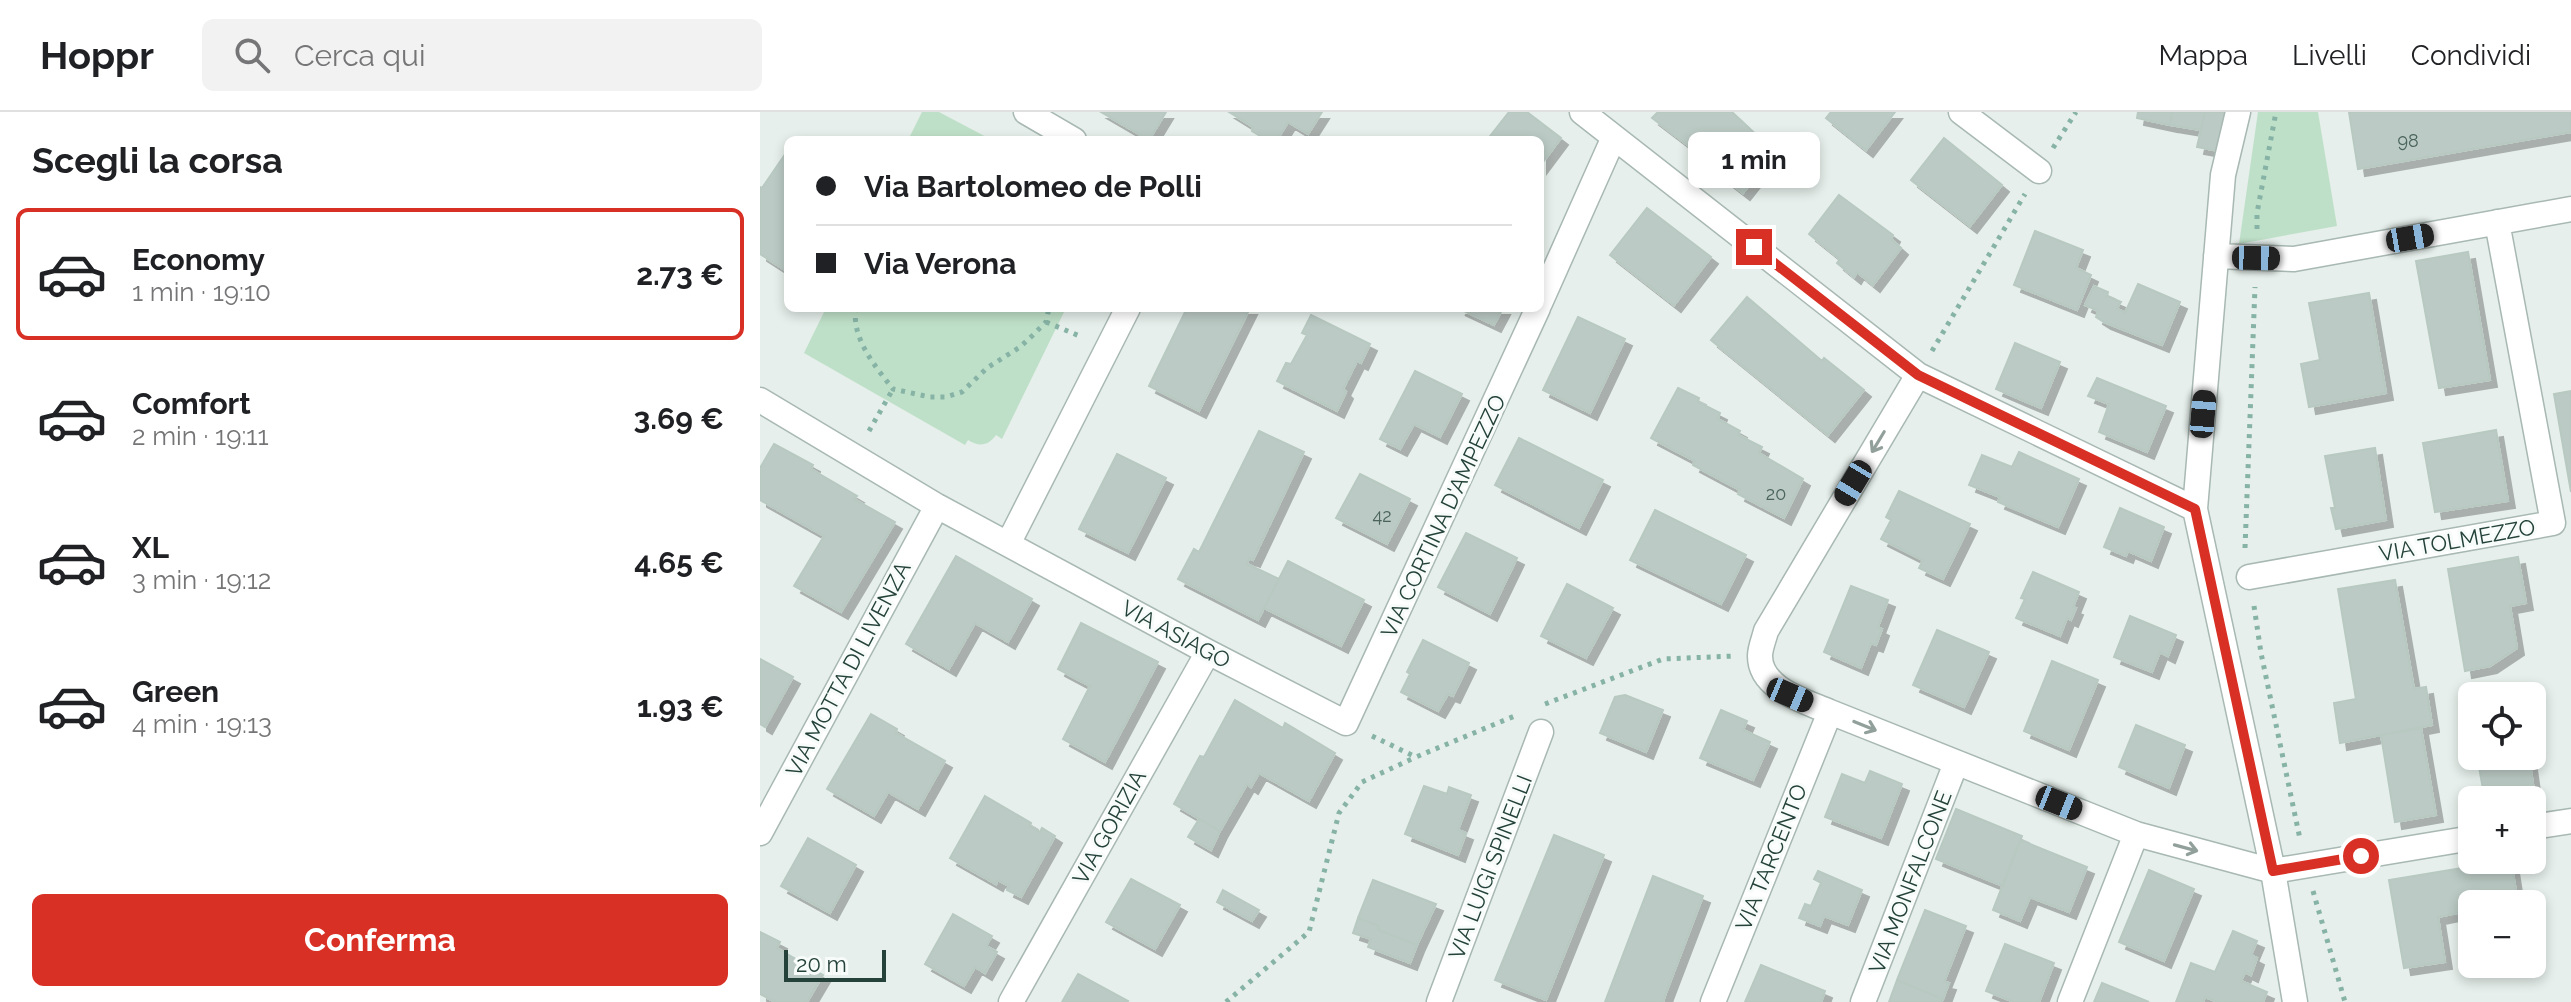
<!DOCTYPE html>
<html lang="it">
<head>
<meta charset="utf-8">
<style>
  :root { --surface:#fff; --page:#f2f2f2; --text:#202124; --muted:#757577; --line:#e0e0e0; --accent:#d93025 }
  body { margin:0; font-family:Raleway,sans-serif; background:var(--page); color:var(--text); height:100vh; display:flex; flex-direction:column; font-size:30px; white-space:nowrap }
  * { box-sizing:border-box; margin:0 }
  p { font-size:26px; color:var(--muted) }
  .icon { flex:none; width:44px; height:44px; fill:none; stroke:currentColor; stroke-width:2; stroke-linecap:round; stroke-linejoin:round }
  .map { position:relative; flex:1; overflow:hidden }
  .sheet { display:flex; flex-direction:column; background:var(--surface); width:760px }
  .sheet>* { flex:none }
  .hud { position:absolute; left:24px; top:24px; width:760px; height:176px; border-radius:12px; box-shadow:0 4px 12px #0003; display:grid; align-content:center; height:176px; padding:0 32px; background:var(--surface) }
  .fabs { position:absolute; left:1698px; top:570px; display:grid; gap:16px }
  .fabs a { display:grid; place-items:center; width:88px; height:88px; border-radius:12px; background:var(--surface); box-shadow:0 4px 12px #0003; font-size:40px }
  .scale { position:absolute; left:24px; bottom:20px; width:102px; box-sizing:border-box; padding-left:8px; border:4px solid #24423a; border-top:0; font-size:22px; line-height:28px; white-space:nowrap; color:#24423a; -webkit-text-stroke:6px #f7fbf9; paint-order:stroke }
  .end { position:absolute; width:36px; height:36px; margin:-18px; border:10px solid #d93025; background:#fff; box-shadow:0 0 0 4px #fff }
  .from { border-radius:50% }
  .bubble { position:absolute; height:56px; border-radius:12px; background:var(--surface); box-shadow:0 4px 12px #0003; font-size:26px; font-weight:700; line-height:56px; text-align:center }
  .car { position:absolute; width:24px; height:48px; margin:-24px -12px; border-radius:10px; box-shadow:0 0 6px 2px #0007; background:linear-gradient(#222 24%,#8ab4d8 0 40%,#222 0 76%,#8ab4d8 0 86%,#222 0) }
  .hud b { display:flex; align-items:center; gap:28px; height:76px; font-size:30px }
  .hud b+b { border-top:2px solid var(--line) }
  .hud i { width:20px; height:20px; background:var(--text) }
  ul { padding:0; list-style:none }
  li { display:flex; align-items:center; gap:24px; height:132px; margin:0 16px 12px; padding:0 16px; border:4px solid transparent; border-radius:12px }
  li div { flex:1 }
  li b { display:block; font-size:30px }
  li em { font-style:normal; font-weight:700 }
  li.active { border-color:var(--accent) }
  li>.icon { width:72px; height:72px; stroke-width:1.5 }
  h2 { padding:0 32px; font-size:36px; line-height:96px }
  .cta { display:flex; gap:16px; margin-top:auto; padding:16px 32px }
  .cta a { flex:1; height:92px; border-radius:12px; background:var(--accent); color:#fff; font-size:32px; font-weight:700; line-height:92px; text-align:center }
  header { display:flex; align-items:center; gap:48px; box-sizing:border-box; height:112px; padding:0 40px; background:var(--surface); border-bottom:2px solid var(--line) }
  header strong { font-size:38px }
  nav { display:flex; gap:44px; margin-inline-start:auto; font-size:28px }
  .search { width:560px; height:72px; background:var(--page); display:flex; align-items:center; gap:20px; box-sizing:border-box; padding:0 28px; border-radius:12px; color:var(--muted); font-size:30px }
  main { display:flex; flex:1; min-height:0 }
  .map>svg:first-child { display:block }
  .green { fill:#bfe0c8 }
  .building { fill:#bbcac4; stroke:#b8c9c2; stroke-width:2; filter:url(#shadow) }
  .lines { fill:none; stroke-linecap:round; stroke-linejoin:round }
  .street-casing { stroke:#a8b8b2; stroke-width:27 }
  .path { stroke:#86b3a5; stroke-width:5; stroke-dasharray:4 6; stroke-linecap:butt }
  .street { stroke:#fff; stroke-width:24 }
  .oneway { stroke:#92a09c }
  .route { stroke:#d93025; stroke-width:10 }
  .labels { text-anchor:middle; stroke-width:6; stroke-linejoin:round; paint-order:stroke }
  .number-label { font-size:18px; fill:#4a645c }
  .street-label { font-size:22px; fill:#24423a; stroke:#f7fbf9 }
</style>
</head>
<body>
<header>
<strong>Hoppr</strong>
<div class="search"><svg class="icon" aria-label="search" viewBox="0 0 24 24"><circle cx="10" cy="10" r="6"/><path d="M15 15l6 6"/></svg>Cerca qui</div>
<nav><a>Mappa</a><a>Livelli</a><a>Condividi</a></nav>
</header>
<main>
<section class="sheet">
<h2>Scegli la corsa</h2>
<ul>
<li class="active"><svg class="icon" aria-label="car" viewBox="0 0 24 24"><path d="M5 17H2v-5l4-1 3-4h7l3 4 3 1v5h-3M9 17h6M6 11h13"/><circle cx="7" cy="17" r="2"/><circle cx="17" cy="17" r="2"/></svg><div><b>Economy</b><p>1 min · 19:10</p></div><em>2.73 €</em></li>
<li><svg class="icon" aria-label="car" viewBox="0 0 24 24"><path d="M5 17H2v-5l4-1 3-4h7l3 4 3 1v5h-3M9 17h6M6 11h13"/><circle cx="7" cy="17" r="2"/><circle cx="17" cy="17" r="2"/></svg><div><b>Comfort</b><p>2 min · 19:11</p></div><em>3.69 €</em></li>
<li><svg class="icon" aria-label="car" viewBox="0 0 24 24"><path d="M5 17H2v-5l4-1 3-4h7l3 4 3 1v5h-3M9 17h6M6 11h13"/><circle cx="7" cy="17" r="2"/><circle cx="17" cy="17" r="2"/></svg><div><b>XL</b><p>3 min · 19:12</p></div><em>4.65 €</em></li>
<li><svg class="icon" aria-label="car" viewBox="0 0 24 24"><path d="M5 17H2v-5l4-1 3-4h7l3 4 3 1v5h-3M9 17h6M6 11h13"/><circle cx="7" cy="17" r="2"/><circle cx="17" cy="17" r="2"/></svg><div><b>Green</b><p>4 min · 19:13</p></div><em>1.93 €</em></li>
</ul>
<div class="cta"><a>Conferma</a></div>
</section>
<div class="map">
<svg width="1811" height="890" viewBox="0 0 1811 890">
  <defs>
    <filter id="shadow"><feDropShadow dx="7" dy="7" stdDeviation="0" flood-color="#0004"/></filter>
  </defs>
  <rect width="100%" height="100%" fill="#e6efeb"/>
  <path class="green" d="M162 0H179L232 28H148Z
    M1498 0H1558L1577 114 1479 132Z
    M66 196H306L242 327 236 323C228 334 219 335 208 328L205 333 44 241Z"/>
  <path class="building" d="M341 0H406L389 28Z
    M469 0H562L548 22 528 10 517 28H507L492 19 493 15Z
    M749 0H767L801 26 780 54V28H727Z
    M898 0H972L1003 29 1004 34 1014 42 983 81 935 44 938 41 892 6Z
    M1071 0H1135L1106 38 1066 6Z
    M1378 0H1412L1410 13 1377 6Z
    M1412 0H1445L1441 18 1410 13Z
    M1445 0H1466L1459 39 1437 35Z
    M1589 0H1811V20L1598 57Z
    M1184 26 1242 73 1210 114 1151 68Z
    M28 38V160L0 142V75L2 76Z
    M1079 83 1133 123 1131 127 1141 136 1113 173 1097 160 1094 165 1077 151 1080 147 1049 122Z
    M887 96 951 145 914 193 850 143Z
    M1275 119 1323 138 1316 156 1331 163 1317 198 1254 173Z
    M1708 140 1730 268 1679 276 1656 149Z
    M1378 172 1420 190 1402 233 1344 210 1336 205 1338 199 1325 193 1334 174 1348 180 1347 184 1361 190 1357 196 1365 201Z
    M1609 181 1626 281 1549 295 1541 252 1560 248 1549 191Z
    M987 185 1062 249 1064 246 1104 278 1068 323 951 228Z
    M427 196H490L439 299 389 274Z
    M698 196H743L734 213Z
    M551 203 610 232 601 251 597 249 583 277 586 280 577 299 517 269 526 251 531 252 547 223 542 221Z
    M818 205 865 227 830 301 783 278Z
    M1255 231 1300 250 1281 296 1236 277Z
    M655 259 702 282 680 325 654 312 640 337 620 327Z
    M1337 266 1406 294 1387 340 1339 320 1349 292 1328 284Z
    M918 276 939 286 938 290 960 301 958 307 980 319 978 323 1002 335 999 341 1043 367 1024 406 978 382 980 378 933 353 935 349 891 326Z
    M1811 279V380L1794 282Z
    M1736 318 1748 389 1675 400 1663 331Z
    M499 319 544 340 493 448 489 446 487 452 519 467 498 508 418 467 434 437 439 440Z
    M759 326 843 368 819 416 735 373Z
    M14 332 53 353 51 357 97 384 94 387 135 410 81 500 34 474 64 424 0 388V356Z
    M1615 336 1626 408 1576 417 1571 396H1575L1565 344Z
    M1259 340 1319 367 1298 415 1238 390 1240 385 1209 373 1222 343 1252 355Z
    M357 342 406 366 368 441 319 417Z
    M600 362 650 387 627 432 576 406Z
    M1139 379 1210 412 1183 467 1159 456 1163 448 1121 427 1131 408 1126 405Z
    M1360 396 1404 415 1391 449 1368 439 1366 444 1344 435Z
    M895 398 986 443 961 492 870 448Z
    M706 421 757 446 730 502 678 475Z
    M196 444 272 487 248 530 215 511 189 557 146 532Z
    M1758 445 1766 491 1750 494 1757 536 1730 554 1705 559 1688 457Z
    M528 449 604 488 581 534 504 496Z
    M1273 460 1319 480 1313 495 1316 496 1311 508 1307 506 1300 524 1256 506 1265 487 1261 486Z
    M1635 468 1654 577 1666 575 1672 613 1580 631 1574 591 1596 587 1578 477Z
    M807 472 853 496 826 546 781 524Z
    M1091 474 1128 488 1118 515 1122 517 1116 533 1111 531 1101 556 1064 540Z
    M1370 504 1416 523 1408 544 1400 540 1392 560 1354 545Z
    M321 511 398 550 345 650 303 627 330 574 298 557Z
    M1177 518 1229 540 1204 595 1153 573Z
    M663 528 709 551 693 584 688 582 678 599 641 580 650 562 647 560Z
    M0 547 33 565 5 615 0 612Z
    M1292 549 1338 568 1309 638 1264 619Z
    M865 583 903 598 886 640 840 621 855 585Z
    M475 588 523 616 525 611 575 641 549 689 499 661 491 675 487 672 460 719 414 692 440 644 444 645Z
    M961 598 987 609 983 618 1010 630 993 668 940 646Z
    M111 602 137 617 136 621 185 649 158 697 128 680 114 704 67 677Z
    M1376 613 1425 633 1409 676 1359 655Z
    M1661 616 1676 703 1635 710 1621 623Z
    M1717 644H1769L1774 679 1725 688Z
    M1110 659 1142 672 1121 726 1065 705 1082 662 1105 671Z
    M664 674 687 682 689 675 711 683 698 718 706 721 698 743 645 722Z
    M225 684 271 711 270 714 280 720 282 716 295 724 261 785 247 778 249 774 238 768 236 772 190 746Z
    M1196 697 1262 724 1243 774 1176 747Z
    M439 707 460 719 451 738 428 725Z
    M794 723 844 743 786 888 735 868Z
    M48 726 96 753 70 801 21 774Z
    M1260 728 1327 755 1309 800 1270 785 1260 809 1233 798Z
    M1751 748 1758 792H1712V798L1678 805 1685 850 1644 856 1629 768Z
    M1389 758 1434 777 1404 849 1359 830Z
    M1058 759 1102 778 1088 813 1064 804 1060 814 1039 806 1045 792 1051 794 1061 771 1054 767Z
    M893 764 943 784 906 881 903 890H845Z
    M371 767 420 793 395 837 346 810Z
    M613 768 676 792 657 833 618 818 619 814 598 806Z
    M463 778 499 798 492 809 457 790Z
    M1165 798 1206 814 1184 870 1189 871 1183 887 1137 868Z
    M193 802 232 824 226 834 237 840 225 861 215 855 204 874 165 852Z
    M598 806 619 814 618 818 657 833 650 851 608 835 611 827 593 821Z
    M1473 819 1497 829 1491 843 1497 846 1491 863 1485 860 1481 869 1507 880 1503 890H1458L1445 885 1443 890H1416L1431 851 1455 860Z
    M0 820 20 830 17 836 63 863 47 890H15L0 882Z
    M1245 832 1294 851 1279 890H1254L1226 879Z
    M1001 853 1065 879 1061 890H985Z
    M318 862 368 889 367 890H302Z
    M1137 868 1183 887 1181 890H1129Z
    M1342 871 1389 890H1334Z"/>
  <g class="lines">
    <g class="street-casing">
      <path id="street" d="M266 0 314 28
        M822 0 1158 263 1435 397
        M1201 0 1279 59
        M1478 0 1463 63 1435 397 1513 759 1535 890
        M1456 144 1534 147 1811 97
        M780 191 854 25
        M1158 263 1006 519C1004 527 1000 536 1000 544 1000 577 1045 589 1070 600L1376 722 1513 759 1712 726
        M0 288 177 394 448 540 586 611 778 196
        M248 432 368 196
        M1489 465 1793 411 1737 110
        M1772 715 1811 709
        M0 721 177 394
        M251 890 448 540
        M679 890 781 620
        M953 890 1070 600
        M1103 890 1196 651
        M1310 890 1376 722"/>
    </g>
    <path class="path" d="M1293 36 1316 0
      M1497 117V101L1516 0
      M96 196C91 226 115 254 133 277L170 285H186L202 280 227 256 260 235 273 223 286 210 289 196
      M286 210 322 225
      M1172 239 1265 82
      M109 319 133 277
      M1485 436 1495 175
      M1494 494 1501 541 1540 727
      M785 592 903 547 974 544
      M612 624 656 645 757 603
      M1553 779 1585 890
      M466 890 549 820 579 701 602 670 656 645"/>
    <use href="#street" class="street"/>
  </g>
  <defs><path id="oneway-shaft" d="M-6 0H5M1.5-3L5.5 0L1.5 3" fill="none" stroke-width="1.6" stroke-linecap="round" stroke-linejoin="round" transform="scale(2)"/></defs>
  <g class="oneway">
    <use href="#oneway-shaft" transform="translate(1118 330) rotate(121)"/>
    <use href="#oneway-shaft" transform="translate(1105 614) rotate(22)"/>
    <use href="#oneway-shaft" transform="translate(1426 736) rotate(15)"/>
  </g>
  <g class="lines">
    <path class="route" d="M994 135 1158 263 1435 397 1513 759 1601 744"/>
  </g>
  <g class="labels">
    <g class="number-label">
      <text x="1648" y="35">98</text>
      <text x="1016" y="388">20</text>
      <text x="622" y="410">42</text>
    </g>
    <g class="street-label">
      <text transform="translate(683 404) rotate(-65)" y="8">VIA CORTINA D'AMPEZZO</text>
      <text transform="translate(1697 428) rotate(-10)" y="8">VIA TOLMEZZO</text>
      <text transform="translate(416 522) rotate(28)" y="8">VIA ASIAGO</text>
      <text transform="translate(88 557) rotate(-62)" y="8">VIA MOTTA DI LIVENZA</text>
      <text transform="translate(349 715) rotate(-61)" y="8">VIA GORIZIA</text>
      <text transform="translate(1011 745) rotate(-68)" y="8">VIA TARCENTO</text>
      <text transform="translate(730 755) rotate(-69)" y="8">VIA LUIGI SPINELLI</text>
      <text transform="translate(1150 770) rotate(-69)" y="8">VIA MONFALCONE</text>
    </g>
  </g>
</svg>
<div class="fabs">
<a><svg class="icon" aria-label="locate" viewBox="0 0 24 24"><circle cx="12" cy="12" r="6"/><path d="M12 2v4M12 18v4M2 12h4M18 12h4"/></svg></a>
<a>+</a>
<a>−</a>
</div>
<div class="scale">20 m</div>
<i class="end from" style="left:1601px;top:744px"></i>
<i class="end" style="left:994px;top:135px"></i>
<div class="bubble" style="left:928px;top:20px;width:132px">1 min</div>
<i class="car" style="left:1650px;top:126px;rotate:80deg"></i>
<i class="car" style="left:1496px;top:146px;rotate:91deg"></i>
<i class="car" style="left:1443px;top:302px;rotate:5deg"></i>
<i class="car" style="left:1093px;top:371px;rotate:211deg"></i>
<i class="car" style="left:1030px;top:583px;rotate:113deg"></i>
<i class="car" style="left:1299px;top:691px;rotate:112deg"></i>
<div class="hud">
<b><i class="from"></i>Via Bartolomeo de Polli</b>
<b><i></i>Via Verona</b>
</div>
</div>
</main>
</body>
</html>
